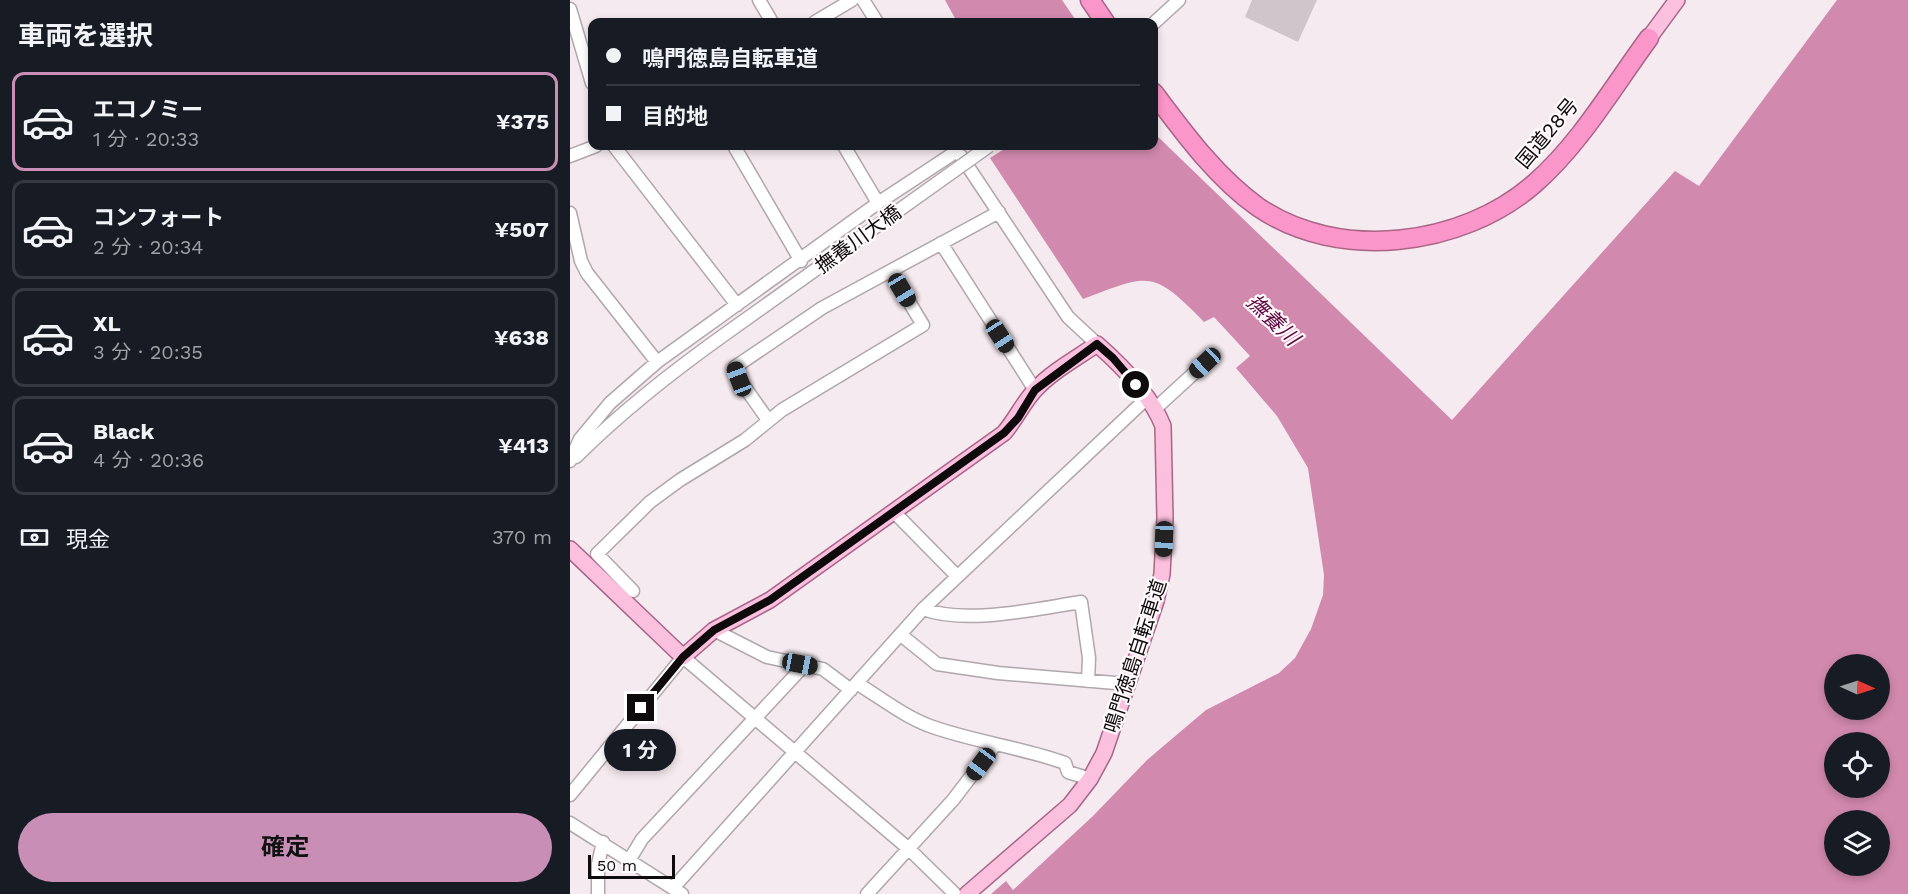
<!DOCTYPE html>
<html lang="ja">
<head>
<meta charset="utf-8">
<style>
  :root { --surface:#171b24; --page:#242831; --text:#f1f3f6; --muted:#9ea1a6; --line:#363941; --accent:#c98eb6 }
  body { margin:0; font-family:"Work Sans","Noto Sans JP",sans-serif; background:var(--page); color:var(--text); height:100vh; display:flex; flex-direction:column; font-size:22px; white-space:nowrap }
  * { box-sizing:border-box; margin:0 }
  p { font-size:20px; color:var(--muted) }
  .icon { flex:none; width:33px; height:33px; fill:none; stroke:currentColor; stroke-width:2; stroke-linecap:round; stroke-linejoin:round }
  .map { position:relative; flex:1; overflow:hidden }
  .sheet { display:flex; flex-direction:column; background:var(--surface); width:570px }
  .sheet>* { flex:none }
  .guide { position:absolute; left:18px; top:18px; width:570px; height:132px; border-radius:12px; box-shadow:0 3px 9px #0003; display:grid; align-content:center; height:132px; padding:0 18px; background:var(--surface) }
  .needle { width:39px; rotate:93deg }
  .buttons { position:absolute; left:1254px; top:654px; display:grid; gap:12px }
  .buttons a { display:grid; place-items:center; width:66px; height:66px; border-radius:50%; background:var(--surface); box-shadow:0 3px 9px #0003; font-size:30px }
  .scale { position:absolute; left:18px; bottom:15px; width:87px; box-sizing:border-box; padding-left:6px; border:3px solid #0f0b0d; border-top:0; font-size:16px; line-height:21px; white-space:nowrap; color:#0f0b0d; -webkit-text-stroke:4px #fef9fb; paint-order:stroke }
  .end { position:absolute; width:27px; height:27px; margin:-14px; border:8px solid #0f0b0d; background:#fff; box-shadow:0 0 0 3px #fff }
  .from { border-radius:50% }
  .bubble { position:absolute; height:42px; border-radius:21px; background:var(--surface); box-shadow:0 3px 9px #0003; font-size:20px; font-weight:700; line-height:42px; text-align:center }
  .car { position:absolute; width:18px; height:36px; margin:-18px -9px; border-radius:8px; box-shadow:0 0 4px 2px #0007; background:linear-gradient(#222 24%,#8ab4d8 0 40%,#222 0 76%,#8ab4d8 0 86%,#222 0) }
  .guide b { display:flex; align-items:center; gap:21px; height:57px; font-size:22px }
  .guide b+b { border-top:2px solid var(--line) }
  .guide i { width:15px; height:15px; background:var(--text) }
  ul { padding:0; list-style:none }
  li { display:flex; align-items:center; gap:18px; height:99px; margin:0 12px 9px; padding:0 6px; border:3px solid var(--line); border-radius:12px }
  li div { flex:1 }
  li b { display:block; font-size:22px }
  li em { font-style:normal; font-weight:700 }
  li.active { border-color:var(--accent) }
  li>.icon { width:54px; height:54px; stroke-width:1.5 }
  h2 { padding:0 18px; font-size:27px; line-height:72px }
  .pay { display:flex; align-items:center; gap:15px; height:66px; padding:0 18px; font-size:22px }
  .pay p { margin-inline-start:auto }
  .action { display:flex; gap:12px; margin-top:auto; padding:12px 18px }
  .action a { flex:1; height:69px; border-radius:36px; background:var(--accent); color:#111; font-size:24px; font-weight:700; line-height:69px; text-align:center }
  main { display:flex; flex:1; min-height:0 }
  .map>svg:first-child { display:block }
  .water { fill:#d189ad; fill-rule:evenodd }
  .building { fill:#d0c5ca }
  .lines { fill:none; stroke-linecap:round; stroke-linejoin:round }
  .minor-casing { stroke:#b1a6ab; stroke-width:15 }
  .major-casing { stroke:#a86587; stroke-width:18 }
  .highway-casing { stroke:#a86587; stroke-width:21 }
  .minor { stroke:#fff; stroke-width:12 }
  .major { stroke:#fcc0df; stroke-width:15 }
  .highway { stroke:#fa96c9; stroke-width:18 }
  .minor-bridge-casing { stroke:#b1a6ab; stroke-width:15; stroke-linecap:butt }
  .minor-bridge { stroke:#fff; stroke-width:12 }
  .route { stroke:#0f0b0d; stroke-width:8 }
  .labels { text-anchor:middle; stroke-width:4.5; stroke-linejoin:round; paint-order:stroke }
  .street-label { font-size:20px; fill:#0f0b0d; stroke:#fef9fb }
  .water-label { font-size:21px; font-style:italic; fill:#610a41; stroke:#fef9fb }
</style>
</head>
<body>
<main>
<section class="sheet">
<h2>車両を選択</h2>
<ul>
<li class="active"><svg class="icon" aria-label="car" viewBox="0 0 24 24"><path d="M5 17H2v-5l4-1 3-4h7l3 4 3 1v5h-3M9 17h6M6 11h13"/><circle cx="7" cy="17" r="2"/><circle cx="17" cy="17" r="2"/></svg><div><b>エコノミー</b><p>1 分 · 20:33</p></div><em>¥375</em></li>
<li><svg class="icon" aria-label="car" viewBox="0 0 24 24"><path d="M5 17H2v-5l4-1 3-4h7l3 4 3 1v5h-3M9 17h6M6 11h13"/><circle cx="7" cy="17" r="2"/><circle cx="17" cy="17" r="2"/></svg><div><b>コンフォート</b><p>2 分 · 20:34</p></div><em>¥507</em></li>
<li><svg class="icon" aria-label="car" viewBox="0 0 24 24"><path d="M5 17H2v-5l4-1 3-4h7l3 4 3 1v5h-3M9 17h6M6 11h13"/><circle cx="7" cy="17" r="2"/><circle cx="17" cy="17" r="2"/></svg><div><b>XL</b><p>3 分 · 20:35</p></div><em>¥638</em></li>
<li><svg class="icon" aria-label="car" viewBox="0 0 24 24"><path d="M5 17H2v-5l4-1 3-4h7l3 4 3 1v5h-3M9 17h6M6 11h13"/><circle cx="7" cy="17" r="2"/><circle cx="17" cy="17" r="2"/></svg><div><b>Black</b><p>4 分 · 20:36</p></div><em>¥413</em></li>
</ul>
<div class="pay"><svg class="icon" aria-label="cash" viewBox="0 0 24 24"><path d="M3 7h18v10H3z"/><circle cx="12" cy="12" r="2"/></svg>現金<p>370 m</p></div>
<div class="action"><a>確定</a></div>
</section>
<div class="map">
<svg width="1338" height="894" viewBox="0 0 1338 894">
  <rect width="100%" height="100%" fill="#f5eaef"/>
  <path class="water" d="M375 0H492L507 22H387Z
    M1267 0H1338V894H421L436 881 443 890 523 816 577 760 636 710 709 673 725 658 741 629 753 595 754 575 738 468 707 416 666 368 680 356 644 317 634 322C582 269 580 274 513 299L420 158 439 146H584V133L882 420 1105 171 1129 186ZM1310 664V710H1264V664ZM1264 742H1310V788H1264ZM1264 820H1310V866H1264Z"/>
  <path class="building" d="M682 0H747L728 42 675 17Z"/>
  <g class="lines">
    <g class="minor-casing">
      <path id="minor" d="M189 0 202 22
        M293 0 307 22
        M0 9 22 83
        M245 22 282 0
        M584 23 609 0
        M44 146 167 305
        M164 146 231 261
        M274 146 308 203
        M0 156 26 146
        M391 156 498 317 527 344
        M0 213 11 261 17 273 87 362
        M371 243 465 390
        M586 408 635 363
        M198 420 169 379 165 367 252 308 429 212
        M6 457C53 410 103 371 158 332
        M0 461 10 439 40 403 87 362 308 203 387 151
        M323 511 387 576
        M63 591 27 554 80 502 110 480 175 440 212 410 353 325 321 272
        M353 609C397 625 465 609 511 602L519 658 518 681
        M144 630 197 657 253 669 281 690
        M331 635 367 664 428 673 557 684
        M288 684C311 698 335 717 360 726 404 742 451 747 495 763L498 772 520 779
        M0 795 113 657 339 849 385 894
        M0 823 112 894
        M60 859 72 839 230 670V664
        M103 888 353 609 577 398
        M28 894V864L33 842
        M297 894 383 800 425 745"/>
    </g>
    <g class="major-casing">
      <path id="major" d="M1079 38 1107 0
        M0 549 113 657 144 630 200 600 434 433C446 419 453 403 465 390 481 372 507 358 527 344 552 366 581 395 593 426L595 518 592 574 586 601 534 753 520 779 500 805 397 894"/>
    </g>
    <g class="highway-casing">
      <path id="highway" d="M520 0 535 22
        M584 93C614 133 646 177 688 207 768 262 892 247 964 184 1010 144 1043 87 1079 38"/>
    </g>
    <use href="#minor" class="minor"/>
    <use href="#major" class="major"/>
    <use href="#highway" class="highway"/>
    <g class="minor-bridge-casing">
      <path id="minor-bridge" d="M158 332 419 146"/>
    </g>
    <use href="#minor-bridge" class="minor-bridge"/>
  </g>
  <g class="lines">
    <path class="route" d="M71 708 113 657 144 630 200 600 434 433 448 418 465 390 527 344 543 358 566 385"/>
  </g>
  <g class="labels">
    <g class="street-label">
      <text transform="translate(977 133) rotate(-50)" y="7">国道28号</text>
      <text transform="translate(288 239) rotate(-36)" y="7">撫養川大橋</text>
      <text transform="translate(565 656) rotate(-72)" y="7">鳴門徳島自転車道</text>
    </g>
    <g class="water-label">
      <text transform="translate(703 320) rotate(44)" y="7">撫養川</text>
    </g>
  </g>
</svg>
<div class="buttons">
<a><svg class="needle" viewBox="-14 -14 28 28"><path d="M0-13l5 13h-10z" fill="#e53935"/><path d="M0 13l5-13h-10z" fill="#9ea1a6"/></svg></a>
<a><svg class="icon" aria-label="locate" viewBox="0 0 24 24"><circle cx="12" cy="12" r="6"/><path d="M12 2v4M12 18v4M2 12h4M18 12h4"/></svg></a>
<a><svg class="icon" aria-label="layers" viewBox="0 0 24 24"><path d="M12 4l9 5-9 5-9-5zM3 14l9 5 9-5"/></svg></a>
</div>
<div class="scale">50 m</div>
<i class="end from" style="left:566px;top:385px"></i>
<i class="end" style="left:71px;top:708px"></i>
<div class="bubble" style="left:34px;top:729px;width:72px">1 分</div>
<i class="car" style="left:332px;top:290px;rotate:149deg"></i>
<i class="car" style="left:430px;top:336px;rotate:147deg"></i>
<i class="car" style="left:635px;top:363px;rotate:227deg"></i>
<i class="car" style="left:169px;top:379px;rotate:339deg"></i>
<i class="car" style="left:594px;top:539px;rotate:182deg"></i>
<i class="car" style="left:230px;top:664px;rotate:101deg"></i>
<i class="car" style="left:411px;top:764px;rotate:217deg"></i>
<div class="guide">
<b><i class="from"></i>鳴門徳島自転車道</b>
<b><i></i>目的地</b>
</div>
</div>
</main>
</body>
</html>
